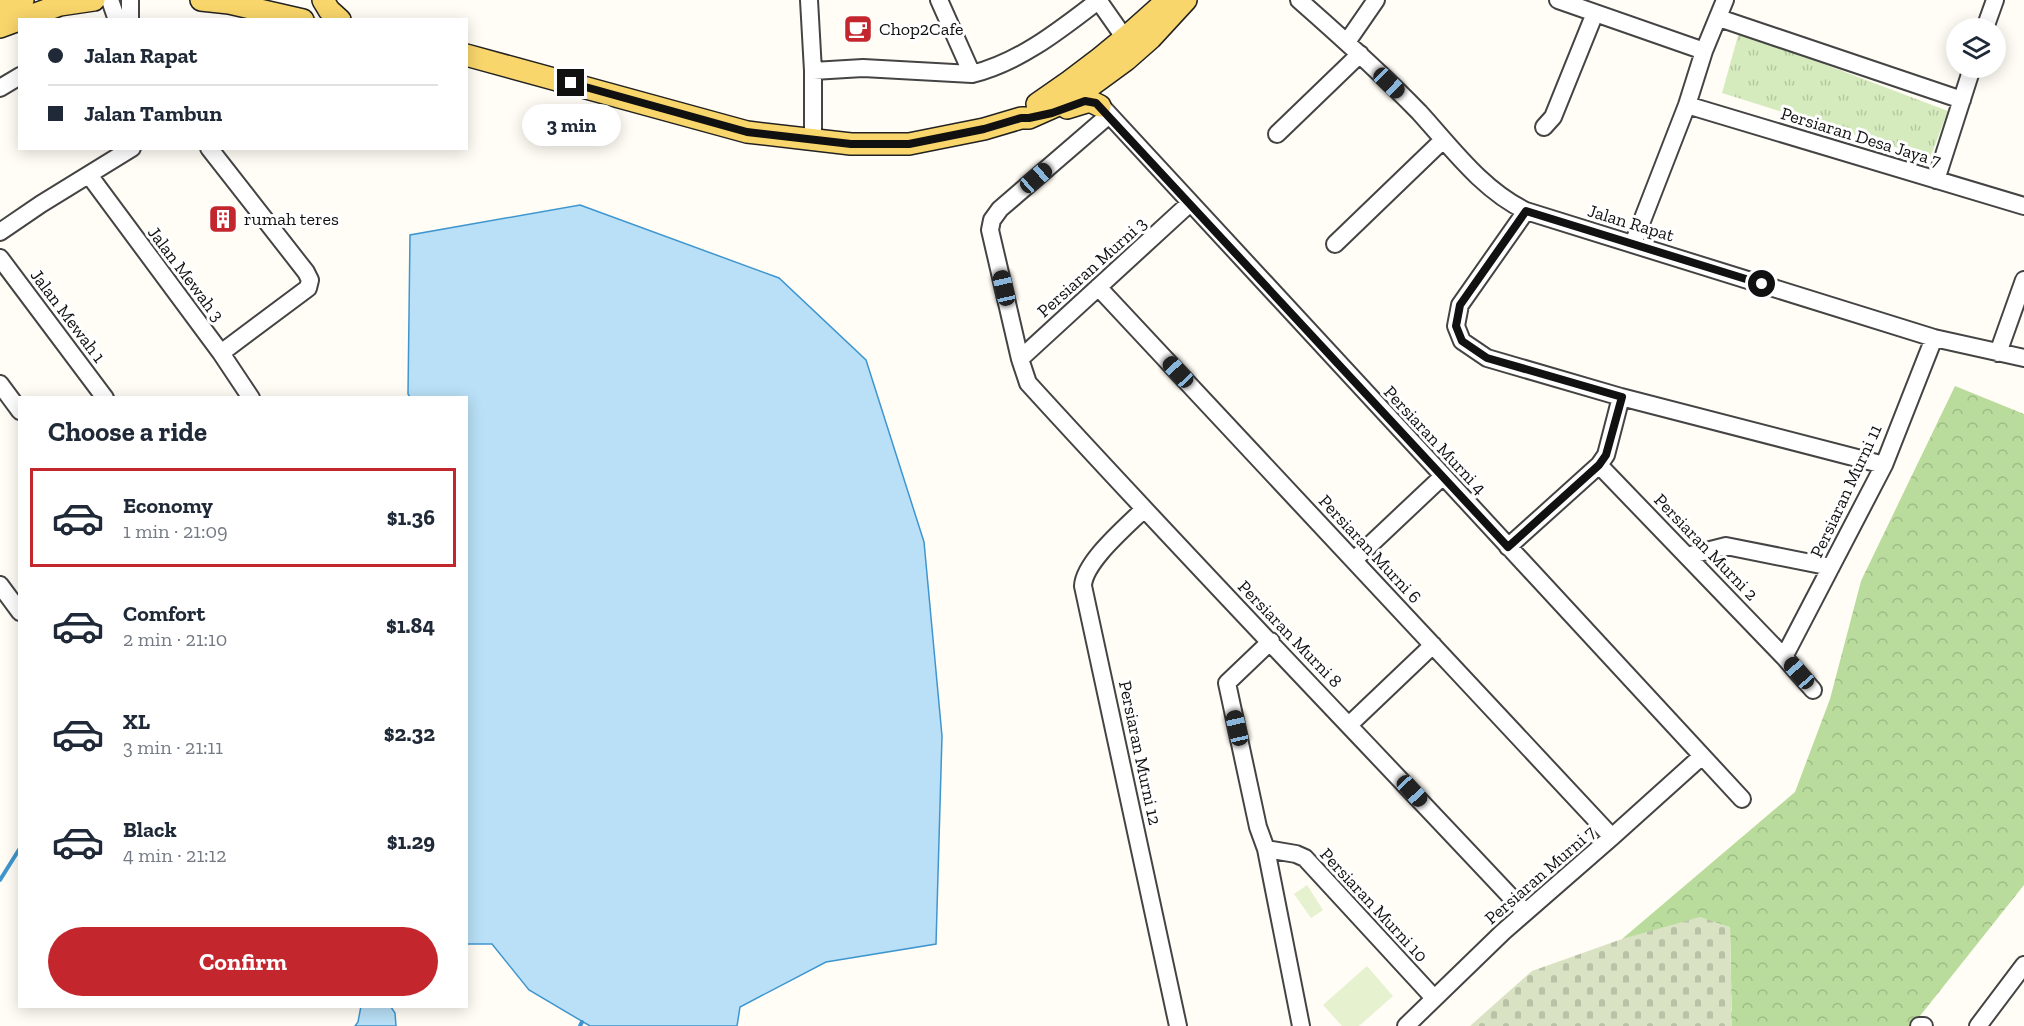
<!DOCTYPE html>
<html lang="en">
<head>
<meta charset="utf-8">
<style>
  :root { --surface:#fff; --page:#f2f2f3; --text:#1f2937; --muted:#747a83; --line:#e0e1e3; --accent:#c4262e }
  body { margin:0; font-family:"Zilla Slab",serif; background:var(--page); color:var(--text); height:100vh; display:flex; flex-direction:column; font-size:22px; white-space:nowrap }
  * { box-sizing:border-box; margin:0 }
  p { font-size:20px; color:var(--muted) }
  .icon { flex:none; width:33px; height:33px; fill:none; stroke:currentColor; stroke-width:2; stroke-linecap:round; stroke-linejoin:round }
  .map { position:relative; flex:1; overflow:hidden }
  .panel { position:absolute; left:18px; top:396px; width:450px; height:612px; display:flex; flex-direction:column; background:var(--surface); border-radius:0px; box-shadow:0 3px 15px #0003 }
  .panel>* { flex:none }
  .hud { position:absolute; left:18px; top:18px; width:450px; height:132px; border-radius:0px; box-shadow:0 3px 15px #0003; display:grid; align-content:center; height:132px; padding:0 30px; background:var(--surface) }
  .tools { position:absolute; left:1946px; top:18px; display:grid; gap:12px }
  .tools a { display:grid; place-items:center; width:60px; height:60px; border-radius:50%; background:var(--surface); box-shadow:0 3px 15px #0003; font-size:30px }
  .end { position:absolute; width:27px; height:27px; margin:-14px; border:8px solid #111; background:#fff; box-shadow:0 0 0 3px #fff }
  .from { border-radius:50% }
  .bubble { position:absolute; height:42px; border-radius:21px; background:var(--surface); box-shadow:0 3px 15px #0003; font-size:20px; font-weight:800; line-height:42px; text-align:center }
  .car { position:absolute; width:18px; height:36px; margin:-18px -9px; border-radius:8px; box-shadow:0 0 4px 2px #0007; background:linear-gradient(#222 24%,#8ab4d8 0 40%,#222 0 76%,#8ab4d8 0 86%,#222 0) }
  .hud b { display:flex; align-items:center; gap:21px; height:57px; font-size:22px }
  .hud b+b { border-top:2px solid var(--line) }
  .hud i { width:15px; height:15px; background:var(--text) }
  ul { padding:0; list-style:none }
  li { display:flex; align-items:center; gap:18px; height:99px; margin:0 12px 9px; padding:0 18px; border:3px solid transparent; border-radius:0px }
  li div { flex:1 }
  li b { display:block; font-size:22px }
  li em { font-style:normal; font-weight:800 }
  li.current { border-color:var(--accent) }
  li>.icon { width:54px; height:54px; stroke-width:1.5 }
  h2 { padding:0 30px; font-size:27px; line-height:72px }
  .action { display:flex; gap:12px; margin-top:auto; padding:12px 30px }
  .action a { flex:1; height:69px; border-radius:36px; background:var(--accent); color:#fff; font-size:24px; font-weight:800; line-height:69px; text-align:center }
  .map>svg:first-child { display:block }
  .grass { fill:url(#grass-tufts) }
  .forest { fill:url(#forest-crowns) }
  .cemetery { fill:url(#cemetery-stones) }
  .pitch { fill:#e6f2cf }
  .water { fill:#b9e0f7; stroke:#3f96cf; stroke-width:1.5 }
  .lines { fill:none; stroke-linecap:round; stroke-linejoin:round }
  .stream { stroke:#3f96cf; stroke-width:4 }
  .minor-casing { stroke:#444; stroke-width:20 }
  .major-casing { stroke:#222; stroke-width:24 }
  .minor { stroke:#fff; stroke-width:16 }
  .major { stroke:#f9d66b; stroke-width:21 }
  .route { stroke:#111; stroke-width:8 }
  .labels { text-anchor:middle; stroke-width:6; stroke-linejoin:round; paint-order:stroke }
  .poi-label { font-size:18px; fill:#111; stroke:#fff; text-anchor:start }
  .street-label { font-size:18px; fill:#111; stroke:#fff }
</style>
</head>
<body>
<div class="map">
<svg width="2024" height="1026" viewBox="0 0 2024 1026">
  <defs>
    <pattern id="grass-tufts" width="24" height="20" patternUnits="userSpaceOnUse" patternTransform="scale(1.5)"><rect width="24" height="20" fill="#d5ebbd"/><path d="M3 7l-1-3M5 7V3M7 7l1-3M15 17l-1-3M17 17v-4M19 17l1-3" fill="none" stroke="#b6c8a1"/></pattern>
    <pattern id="forest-crowns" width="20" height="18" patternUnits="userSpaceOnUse" patternTransform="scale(1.5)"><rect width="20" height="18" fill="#b9dc9c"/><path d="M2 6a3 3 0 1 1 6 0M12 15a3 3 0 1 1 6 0" fill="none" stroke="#9ebc85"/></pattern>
    <pattern id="cemetery-stones" width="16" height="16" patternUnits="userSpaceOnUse" patternTransform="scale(1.5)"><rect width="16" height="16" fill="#d9e3c4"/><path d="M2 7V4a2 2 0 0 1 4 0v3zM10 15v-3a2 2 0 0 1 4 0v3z" fill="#b9c2a7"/></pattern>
  </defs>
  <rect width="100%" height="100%" fill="#fffdf5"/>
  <path class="grass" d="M1739 32 1948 111 1930 158 1722 93Z"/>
  <path class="forest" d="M1955 386 2024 414V885L1912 1026H1732L1730 927 1622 939 1795 792 1830 699 1861 581Z"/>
  <path class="cemetery" d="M1700 917 1730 927 1732 1026H1470L1532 971 1622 939Z"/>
  <path class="pitch" d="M1307 885 1323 910 1311 918 1294 894Z
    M1367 966 1393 996 1359 1026H1342L1323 1005Z"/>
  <path class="water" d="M580 205 779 278 866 360 924 542 942 736 936 944 826 962 740 1007 737 1026H590L529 990 492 944H467L466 398 410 397 408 394 410 235Z
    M361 1006 391 1007 395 1013 396 1026H355L358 1022Z"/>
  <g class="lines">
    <path class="stream" d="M0 880 20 848
      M580 1026 582 1022"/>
    <g class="minor-casing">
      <path id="minor" d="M110 0 117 20
        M809 0 813 71V140
        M939 0 972 74
        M1098 0 1131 47
        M1299 0C1340 36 1381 73 1419 112 1451 147 1482 190 1526 211L1934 338 2024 358
        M1558 0 1704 51
        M1719 18 1962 100
        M130 20V0
        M1985 28 1995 0
        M1347 42 1376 0
        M813 71 863 68 972 74C1020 62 1060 30 1099 0
        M0 88 20 76
        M1687 105 2024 206
        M1103 108 1742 799
        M1109 115 1000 209 992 220 990 230 1020 359 1028 383C1191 562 1360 736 1525 912
        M1544 127 1553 117 1595 13
        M1277 134 1360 54
        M209 148 306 272 310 280 308 288 221 353
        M89 175 221 353 251 398
        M1936 180 1972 68
        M1526 211 1460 305 1456 326 1462 341 1487 358 1621 397 1884 465
        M0 232 41 204 132 148
        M1335 244 1443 140
        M1633 244 1687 105 1704 51 1725 0
        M0 258 105 398
        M1098 287 1612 837
        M1998 353 2024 280
        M1020 359 1190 203
        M0 384 20 411
        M1599 465 1784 657 1813 690
        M1144 509C1126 527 1084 562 1083 586L1178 1026
        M1508 547 1599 465 1606 455 1621 397
        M1687 556 1726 546 1831 567
        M1354 560 1442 477
        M0 585 20 612
        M1271 641 1227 683 1258 827 1266 849 1296 854 1305 858 1434 998
        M1784 657 1884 465 1934 338
        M1349 725 1433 645
        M1266 849 1301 1026
        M1406 1026 1503 932 1612 837 1702 756
        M1919 1026H1924
        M1978 1026 2024 965"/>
    </g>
    <g class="major-casing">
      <path id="major" d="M201 0 229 3 303 20
        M323 0 329 10 340 20
        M0 7 23 0
        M0 27 60 5 94 0
        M466 55 747 132 851 144H909L984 129 1021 118H1029L1074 98 1126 60 1151 38 1186 0
        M1037 104C1085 72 1125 40 1167 0
        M1067 108 1090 101 1100 106"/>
    </g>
    <use href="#minor" class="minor"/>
    <use href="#major" class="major"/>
  </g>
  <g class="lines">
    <path class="route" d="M571 83 747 132 851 144H909L984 129 1021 118H1029L1052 113 1085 101 1096 103 1508 547 1599 465 1606 455 1622 397 1487 358 1462 341 1456 326 1460 305 1526 211 1762 284"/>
  </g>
  <defs>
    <g id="cafe-square" transform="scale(1.5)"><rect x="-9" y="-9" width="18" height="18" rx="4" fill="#c4262e" stroke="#fff"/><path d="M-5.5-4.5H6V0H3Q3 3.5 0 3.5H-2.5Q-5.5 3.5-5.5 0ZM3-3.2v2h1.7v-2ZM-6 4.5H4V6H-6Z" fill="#fff"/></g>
    <g id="building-square" transform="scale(1.5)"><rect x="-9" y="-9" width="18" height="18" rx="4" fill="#c4262e" stroke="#fff"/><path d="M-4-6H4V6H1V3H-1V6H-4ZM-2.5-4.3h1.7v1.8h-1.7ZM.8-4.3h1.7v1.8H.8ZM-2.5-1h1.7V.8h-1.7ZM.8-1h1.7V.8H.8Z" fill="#fff"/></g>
  </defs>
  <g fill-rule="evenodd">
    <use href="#cafe-square" x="858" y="29"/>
    <use href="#building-square" x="223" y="219"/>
  </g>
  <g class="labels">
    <g class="poi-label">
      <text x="879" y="35">Chop2Cafe</text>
      <text x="244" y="225">rumah teres</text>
    </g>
    <g class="street-label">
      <text transform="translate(1861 137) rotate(17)" y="6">Persiaran Desa Jaya 7</text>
      <text transform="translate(1631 223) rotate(17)" y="6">Jalan Rapat</text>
      <text transform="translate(1092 267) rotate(-42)" y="6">Persiaran Murni 3</text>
      <text transform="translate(186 274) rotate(53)" y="6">Jalan Mewah 3</text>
      <text transform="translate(68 316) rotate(53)" y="6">Jalan Mewah 1</text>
      <text transform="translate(1435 440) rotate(47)" y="6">Persiaran Murni 4</text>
      <text transform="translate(1846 491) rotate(-65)" y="6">Persiaran Murni 11</text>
      <text transform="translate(1706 547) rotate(46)" y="6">Persiaran Murni 2</text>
      <text transform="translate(1370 549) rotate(47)" y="6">Persiaran Murni 6</text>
      <text transform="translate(1290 634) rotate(46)" y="6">Persiaran Murni 8</text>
      <text transform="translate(1140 753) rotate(78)" y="6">Persiaran Murni 12</text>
      <text transform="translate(1540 875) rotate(-41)" y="6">Persiaran Murni 7</text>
      <text transform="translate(1374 905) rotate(47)" y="6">Persiaran Murni 10</text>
    </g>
  </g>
</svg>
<div class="tools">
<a><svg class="icon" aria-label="layers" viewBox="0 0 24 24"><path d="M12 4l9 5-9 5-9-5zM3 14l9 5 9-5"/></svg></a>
</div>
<i class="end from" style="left:1762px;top:284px"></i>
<i class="end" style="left:571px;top:83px"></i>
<div class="bubble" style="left:522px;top:104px;width:99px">3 min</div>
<i class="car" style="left:1389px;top:83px;rotate:134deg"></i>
<i class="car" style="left:1036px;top:178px;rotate:49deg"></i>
<i class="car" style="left:1004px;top:288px;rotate:347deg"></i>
<i class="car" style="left:1178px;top:372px;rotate:317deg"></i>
<i class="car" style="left:1799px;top:673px;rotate:319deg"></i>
<i class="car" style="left:1237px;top:728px;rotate:347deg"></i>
<i class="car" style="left:1412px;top:791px;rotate:137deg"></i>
<div class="hud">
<b><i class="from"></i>Jalan Rapat</b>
<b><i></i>Jalan Tambun</b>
</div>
<section class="panel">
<h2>Choose a ride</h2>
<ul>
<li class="current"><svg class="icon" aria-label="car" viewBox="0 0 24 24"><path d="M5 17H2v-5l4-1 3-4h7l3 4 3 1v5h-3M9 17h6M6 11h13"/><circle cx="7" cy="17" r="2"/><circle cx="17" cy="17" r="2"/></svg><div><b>Economy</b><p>1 min · 21:09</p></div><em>$1.36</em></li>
<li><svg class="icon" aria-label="car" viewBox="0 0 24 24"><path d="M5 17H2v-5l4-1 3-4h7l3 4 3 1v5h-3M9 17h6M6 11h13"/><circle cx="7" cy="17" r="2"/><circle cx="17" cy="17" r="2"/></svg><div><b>Comfort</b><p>2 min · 21:10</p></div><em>$1.84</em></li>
<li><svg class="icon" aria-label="car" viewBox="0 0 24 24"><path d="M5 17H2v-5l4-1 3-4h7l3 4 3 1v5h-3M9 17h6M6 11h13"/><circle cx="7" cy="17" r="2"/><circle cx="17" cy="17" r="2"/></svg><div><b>XL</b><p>3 min · 21:11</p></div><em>$2.32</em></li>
<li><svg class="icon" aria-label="car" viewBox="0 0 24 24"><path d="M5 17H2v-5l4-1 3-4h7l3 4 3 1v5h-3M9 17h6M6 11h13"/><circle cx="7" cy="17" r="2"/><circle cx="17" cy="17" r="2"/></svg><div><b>Black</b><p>4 min · 21:12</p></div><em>$1.29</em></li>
</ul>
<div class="action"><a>Confirm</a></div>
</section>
</div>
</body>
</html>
